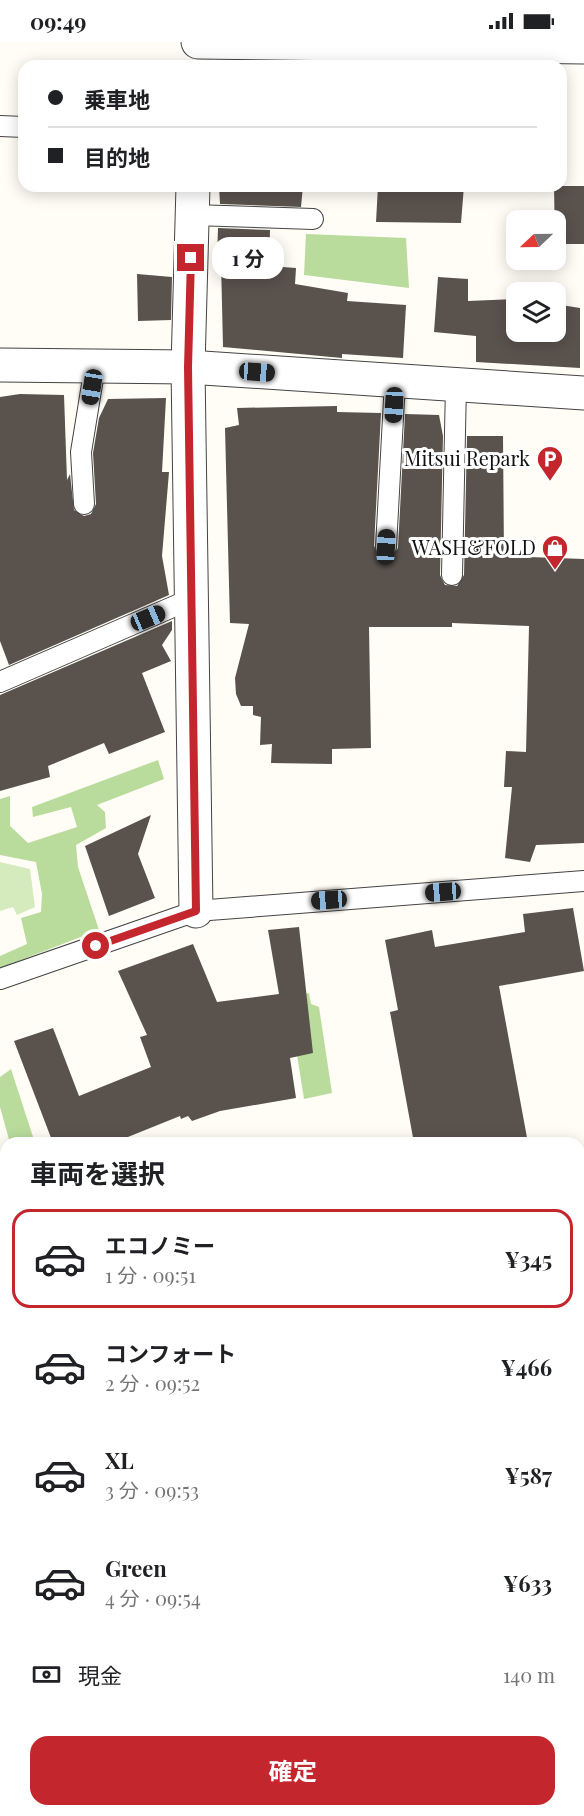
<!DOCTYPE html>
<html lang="ja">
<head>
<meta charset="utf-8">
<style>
  :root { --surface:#fff; --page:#f2f2f2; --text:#202124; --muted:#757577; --line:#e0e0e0; --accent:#c4262e }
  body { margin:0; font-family:"Playfair Display","Noto Sans JP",serif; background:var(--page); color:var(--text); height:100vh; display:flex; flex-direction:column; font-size:22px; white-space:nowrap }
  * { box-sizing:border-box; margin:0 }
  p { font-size:20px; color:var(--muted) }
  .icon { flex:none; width:33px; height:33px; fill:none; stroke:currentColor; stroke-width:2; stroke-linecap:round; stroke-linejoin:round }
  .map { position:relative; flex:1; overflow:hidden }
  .details { position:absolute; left:0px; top:1095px; width:585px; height:680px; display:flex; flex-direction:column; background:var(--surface); border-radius:18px 18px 0 0; box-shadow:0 3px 15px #0003 }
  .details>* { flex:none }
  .guide { position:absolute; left:18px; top:18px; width:549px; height:132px; border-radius:18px; box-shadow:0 3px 15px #0003; display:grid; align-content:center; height:132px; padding:0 30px; background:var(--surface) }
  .needle { width:39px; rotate:248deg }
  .tools { position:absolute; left:506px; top:168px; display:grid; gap:12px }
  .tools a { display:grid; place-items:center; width:60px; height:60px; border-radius:12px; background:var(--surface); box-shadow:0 3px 15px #0003; font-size:30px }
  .end { position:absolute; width:27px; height:27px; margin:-14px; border:8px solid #c4262e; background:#fff; box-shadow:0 0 0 3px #fff }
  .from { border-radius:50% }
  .bubble { position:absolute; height:42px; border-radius:18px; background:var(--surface); box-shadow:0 3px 15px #0003; font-size:20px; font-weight:700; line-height:42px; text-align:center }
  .car { position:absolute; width:18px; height:36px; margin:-18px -9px; border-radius:8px; box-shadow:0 0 4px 2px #0007; background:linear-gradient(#222 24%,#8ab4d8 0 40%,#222 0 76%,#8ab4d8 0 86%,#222 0) }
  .guide b { display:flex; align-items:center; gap:21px; height:57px; font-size:22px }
  .guide b+b { border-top:2px solid var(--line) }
  .guide i { width:15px; height:15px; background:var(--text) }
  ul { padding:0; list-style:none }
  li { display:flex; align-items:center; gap:18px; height:99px; margin:0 12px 9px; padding:0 18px; border:3px solid transparent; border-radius:18px }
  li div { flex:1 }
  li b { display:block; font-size:22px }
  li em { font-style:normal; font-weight:700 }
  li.selected { border-color:var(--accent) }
  li>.icon { width:54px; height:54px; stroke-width:1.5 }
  h2 { padding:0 30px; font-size:27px; line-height:72px }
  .pay { display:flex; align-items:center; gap:15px; height:66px; padding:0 30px; font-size:22px }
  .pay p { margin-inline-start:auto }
  .cta { display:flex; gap:12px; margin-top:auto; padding:12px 30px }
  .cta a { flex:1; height:69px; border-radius:18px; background:var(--accent); color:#fff; font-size:24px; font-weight:700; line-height:69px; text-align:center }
  .status { display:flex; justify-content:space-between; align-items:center; height:42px; padding:0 30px; background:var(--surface); direction:ltr }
  .status svg { height:16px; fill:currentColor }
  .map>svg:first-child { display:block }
  .green { fill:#d5ebbd }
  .forest { fill:#b9dc9c }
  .building { fill:#5a524d }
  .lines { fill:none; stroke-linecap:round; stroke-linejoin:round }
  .service-casing { stroke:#444; stroke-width:22 }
  .minor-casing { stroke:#444; stroke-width:35 }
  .tertiary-casing { stroke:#444; stroke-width:35 }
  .service { stroke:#fff; stroke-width:20 }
  .minor { stroke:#fff; stroke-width:33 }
  .tertiary { stroke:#fff; stroke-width:33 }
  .route { stroke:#c4262e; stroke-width:8 }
  .labels { text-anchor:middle; stroke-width:6; stroke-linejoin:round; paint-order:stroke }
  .poi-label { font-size:20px; fill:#111; stroke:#fff; text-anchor:end }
</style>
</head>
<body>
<div class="status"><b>09:49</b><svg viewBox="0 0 49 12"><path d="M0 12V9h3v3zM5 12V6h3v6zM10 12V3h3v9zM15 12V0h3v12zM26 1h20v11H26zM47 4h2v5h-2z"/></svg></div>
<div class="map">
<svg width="584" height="1774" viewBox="0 0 584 1774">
  <rect width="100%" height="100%" fill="#fffdf5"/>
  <path class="green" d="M0 820 30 827 35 865 17 873 13 865 0 869Z"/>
  <path class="forest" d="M306 192 406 196 409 246 304 233Z
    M158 718 164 737 97 763 105 770 106 786 76 803 78 825 99 888 0 926V914L27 902 21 876 41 870 42 852 36 820 0 813V757L10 754V784L28 801 77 785 71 765 33 775 32 765Z
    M309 951 311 962 319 965 332 1051 304 1057 288 956Z
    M11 1027 35 1101H10L0 1065V1035Z"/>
  <path class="building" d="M219 144H303L301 165 220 162Z
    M378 144H464L461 181 376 180Z
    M554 144H584V202H555Z
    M218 186 270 188 269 224 296 226 295 242 348 251 347 259 406 263 403 316 342 312V316L223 305 221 220H217Z
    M137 232 172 235 171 278 138 279Z
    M438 235 468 237V259L516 257V290H555V262L580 266V326L476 320V294L434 290Z
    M20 352 64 353 67 438 70 432 74 468 84 474 91 472 96 462 93 411 99 376 108 357 166 356 162 430H169L162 514 169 553 9 623 0 599V355Z
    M337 364V370L381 371 374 504 380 515H392L398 506 405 372 439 373 443 394 440 533 445 543 457 544 464 533 467 394H503L504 514 584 517V801L536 803 530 820 505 816 512 745H504L506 709 526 710 529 584 452 581V585H369L371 706 332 707V722L271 721 272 702 260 703 261 675 253 673V664H241L236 652 235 636 249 582 230 581 225 386 239 383 237 366Z
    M172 579V588L162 603 171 619 142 631 165 690 109 712 104 701 48 724 50 735 0 749V653Z
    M151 773 138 812 155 856 109 874 85 804Z
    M573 866 584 929 499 944 528 1101H414L390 970 398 968 385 898 432 888 435 905 525 890 523 872Z
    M299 885 313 1011 290 1016 296 1056 220 1069 192 1079 188 1074 181 1077 180 1074 113 1101H53L14 999 53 986 79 1054 151 1025 140 995 147 993 118 929 193 902 217 960 279 952 268 888Z"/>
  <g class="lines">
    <g class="service-casing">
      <path id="service" d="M0 84 24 85
        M192 173 313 177
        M84 462 81 410 95 324
        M386 505 395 339
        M452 533 456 343
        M0 640 191 557
        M0 937 196 869 584 839
        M0 1495H6"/>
    </g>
    <g class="minor-casing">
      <path id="minor" d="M198 0 584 5
        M193 144 188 325 196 869
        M0 1421H6
        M579 1421H584
        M0 1699 6 1701
        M579 1749H584
        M250 1768 254 1774
        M356 1774 377 1768"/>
    </g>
    <g class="tertiary-casing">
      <path id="tertiary" d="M0 323 188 325 584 351"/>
    </g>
    <use href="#service" class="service"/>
    <use href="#minor" class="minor"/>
    <use href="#tertiary" class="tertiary"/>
  </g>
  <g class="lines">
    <path class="route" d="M96 904 196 869 188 325 191 216"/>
  </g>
  <defs>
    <g id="parking-pin" transform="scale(1.35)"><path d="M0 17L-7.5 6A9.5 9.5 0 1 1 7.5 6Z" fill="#c4262e" stroke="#fff"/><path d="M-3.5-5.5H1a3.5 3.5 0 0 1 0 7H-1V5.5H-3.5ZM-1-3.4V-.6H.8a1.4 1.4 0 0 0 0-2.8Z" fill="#fff"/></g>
    <g id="shop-pin" transform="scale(1.35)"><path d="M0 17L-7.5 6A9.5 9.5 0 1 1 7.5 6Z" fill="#c4262e" stroke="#fff"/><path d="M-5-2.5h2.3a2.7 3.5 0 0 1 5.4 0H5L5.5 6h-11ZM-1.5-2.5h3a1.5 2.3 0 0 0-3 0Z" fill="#fff"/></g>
  </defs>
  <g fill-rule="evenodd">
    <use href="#parking-pin" x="550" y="417"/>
    <use href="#shop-pin" x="555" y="506"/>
  </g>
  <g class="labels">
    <g class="poi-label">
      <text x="530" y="424">Mitsui Repark</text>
      <text x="536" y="513">WASH&amp;FOLD</text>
    </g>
  </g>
</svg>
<div class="tools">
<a><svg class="needle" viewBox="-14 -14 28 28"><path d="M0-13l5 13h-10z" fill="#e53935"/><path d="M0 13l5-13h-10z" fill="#757577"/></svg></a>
<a><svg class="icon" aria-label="layers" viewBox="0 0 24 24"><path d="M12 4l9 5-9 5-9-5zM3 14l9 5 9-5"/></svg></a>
</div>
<i class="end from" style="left:96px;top:904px"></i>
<i class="end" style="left:191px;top:216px"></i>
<div class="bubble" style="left:212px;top:195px;width:72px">1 分</div>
<i class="car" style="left:257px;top:330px;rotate:94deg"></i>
<i class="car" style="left:92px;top:345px;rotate:189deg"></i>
<i class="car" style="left:394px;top:363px;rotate:183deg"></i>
<i class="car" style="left:386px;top:505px;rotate:3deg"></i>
<i class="car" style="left:148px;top:576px;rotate:67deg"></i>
<i class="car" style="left:443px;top:850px;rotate:266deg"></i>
<i class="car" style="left:329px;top:858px;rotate:266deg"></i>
<div class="guide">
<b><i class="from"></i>乗車地</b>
<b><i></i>目的地</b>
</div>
<section class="details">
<h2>車両を選択</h2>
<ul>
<li class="selected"><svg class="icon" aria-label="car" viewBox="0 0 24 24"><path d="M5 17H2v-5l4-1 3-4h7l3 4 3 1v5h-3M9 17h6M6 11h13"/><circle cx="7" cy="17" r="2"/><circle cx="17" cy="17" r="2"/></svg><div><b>エコノミー</b><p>1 分 · 09:51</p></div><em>¥345</em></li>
<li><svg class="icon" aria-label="car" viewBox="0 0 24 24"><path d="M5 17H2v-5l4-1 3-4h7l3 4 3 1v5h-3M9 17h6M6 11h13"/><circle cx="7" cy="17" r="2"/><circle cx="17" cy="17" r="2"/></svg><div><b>コンフォート</b><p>2 分 · 09:52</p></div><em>¥466</em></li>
<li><svg class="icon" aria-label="car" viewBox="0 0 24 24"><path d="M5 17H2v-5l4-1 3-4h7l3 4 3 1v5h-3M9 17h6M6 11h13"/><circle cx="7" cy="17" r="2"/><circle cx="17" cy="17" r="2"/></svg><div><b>XL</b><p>3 分 · 09:53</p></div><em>¥587</em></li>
<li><svg class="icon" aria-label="car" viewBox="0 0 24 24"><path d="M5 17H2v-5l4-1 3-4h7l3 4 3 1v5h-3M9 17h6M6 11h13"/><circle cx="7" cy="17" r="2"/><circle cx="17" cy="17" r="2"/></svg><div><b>Green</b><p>4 分 · 09:54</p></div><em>¥633</em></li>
</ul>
<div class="pay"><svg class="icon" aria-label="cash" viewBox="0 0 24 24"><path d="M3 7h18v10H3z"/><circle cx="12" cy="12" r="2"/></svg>現金<p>140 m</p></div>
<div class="cta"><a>確定</a></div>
</section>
</div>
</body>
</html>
